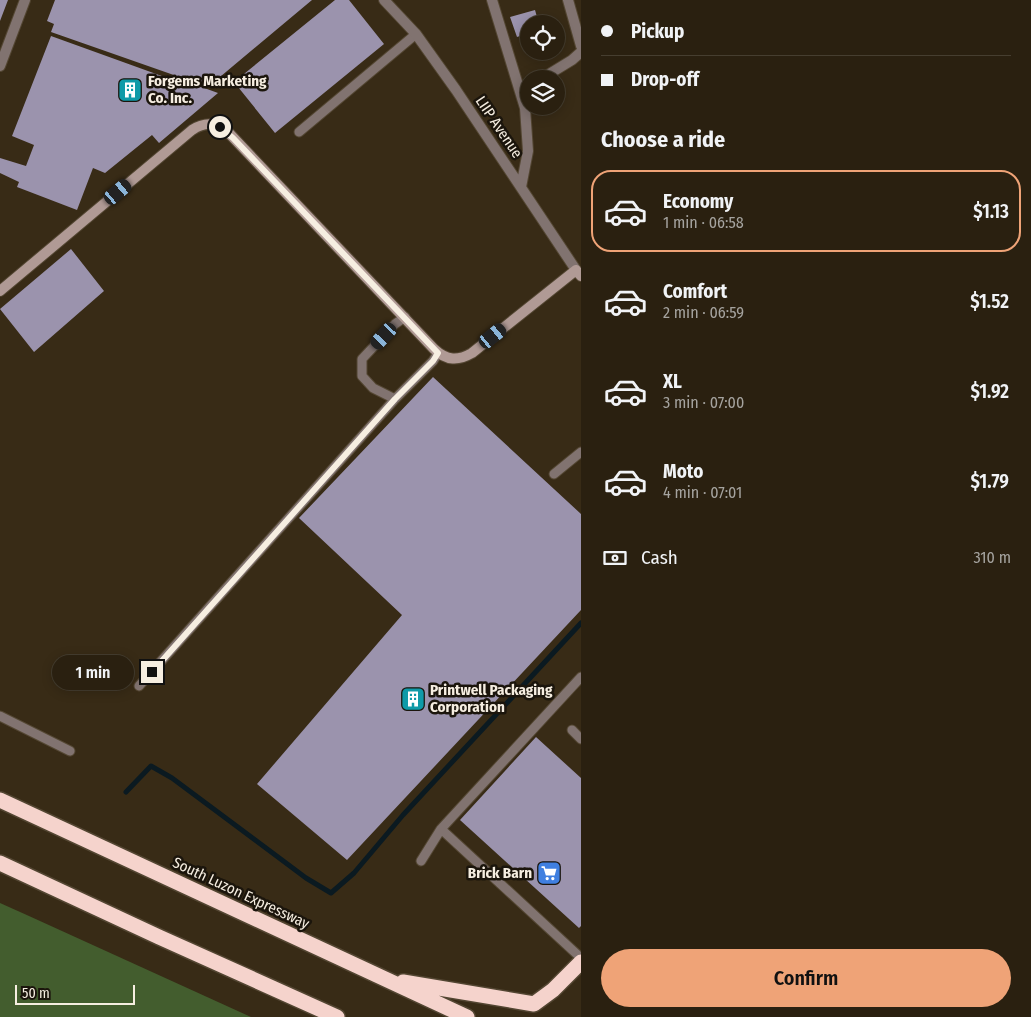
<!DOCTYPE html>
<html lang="en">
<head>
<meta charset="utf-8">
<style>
  :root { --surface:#2a2010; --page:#322819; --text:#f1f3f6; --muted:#a5a39f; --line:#463e30; --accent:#efa377 }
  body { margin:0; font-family:"Fira Sans Condensed",sans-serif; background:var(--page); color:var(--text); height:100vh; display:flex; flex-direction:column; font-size:19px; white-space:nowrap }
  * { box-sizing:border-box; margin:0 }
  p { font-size:16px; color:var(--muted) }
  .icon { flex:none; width:28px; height:28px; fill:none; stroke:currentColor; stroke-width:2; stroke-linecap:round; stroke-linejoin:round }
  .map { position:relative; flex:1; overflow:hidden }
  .details { display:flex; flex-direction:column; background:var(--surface); width:450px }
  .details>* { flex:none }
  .top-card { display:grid; align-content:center; height:110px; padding:0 20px; background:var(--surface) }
  .buttons { position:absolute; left:520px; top:15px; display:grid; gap:10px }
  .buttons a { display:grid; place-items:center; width:45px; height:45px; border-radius:50%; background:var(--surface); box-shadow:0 2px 12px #0003,0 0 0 1px var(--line); font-size:25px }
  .scale { position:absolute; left:15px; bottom:12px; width:120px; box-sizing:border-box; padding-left:5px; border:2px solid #f6eee1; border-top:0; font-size:14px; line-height:18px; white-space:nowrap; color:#f6eee1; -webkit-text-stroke:4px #1b150c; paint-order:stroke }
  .end { position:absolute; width:22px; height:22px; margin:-11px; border:6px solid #f6eee1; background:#111; box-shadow:0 0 0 2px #111 }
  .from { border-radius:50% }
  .bubble { position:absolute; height:35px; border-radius:18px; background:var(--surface); box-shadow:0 2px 12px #0003,0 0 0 1px var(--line); font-size:16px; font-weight:600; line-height:35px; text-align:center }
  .car { position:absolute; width:15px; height:30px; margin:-15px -8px; border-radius:6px; box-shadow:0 0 4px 1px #0007; background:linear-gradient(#222 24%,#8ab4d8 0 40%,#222 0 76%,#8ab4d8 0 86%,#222 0) }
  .top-card b { display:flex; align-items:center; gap:18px; height:48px; font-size:19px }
  .top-card b+b { border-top:1px solid var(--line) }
  .top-card i { width:12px; height:12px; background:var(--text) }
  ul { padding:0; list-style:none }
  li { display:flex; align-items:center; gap:15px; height:82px; margin:0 10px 8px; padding:0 10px; border:2px solid transparent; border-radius:20px }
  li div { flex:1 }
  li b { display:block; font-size:19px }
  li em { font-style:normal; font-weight:600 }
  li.current { border-color:var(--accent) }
  li>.icon { width:45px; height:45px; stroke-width:1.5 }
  h2 { padding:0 20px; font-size:22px; line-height:60px }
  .pay { display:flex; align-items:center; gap:12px; height:55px; padding:0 20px; font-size:19px }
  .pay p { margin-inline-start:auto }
  .cta { display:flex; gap:10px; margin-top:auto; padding:10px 20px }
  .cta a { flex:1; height:58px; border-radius:30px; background:var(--accent); color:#111; font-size:20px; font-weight:600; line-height:58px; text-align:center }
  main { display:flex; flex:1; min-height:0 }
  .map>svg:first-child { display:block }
  .green { fill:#435d2e }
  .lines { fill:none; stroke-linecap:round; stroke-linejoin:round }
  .stream { stroke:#0b1a21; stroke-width:5 }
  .building { fill:#9b93ad }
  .lane-casing { stroke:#534632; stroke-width:11 }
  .street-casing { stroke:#534632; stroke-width:12 }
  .secondary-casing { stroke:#534632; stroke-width:12 }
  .highway-casing { stroke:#534632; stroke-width:18 }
  .lane { stroke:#817370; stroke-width:9 }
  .street { stroke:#817370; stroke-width:10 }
  .secondary { stroke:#b09a95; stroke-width:10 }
  .highway { stroke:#f5d3cc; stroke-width:15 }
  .route { stroke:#f6eee1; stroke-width:6 }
  .labels { text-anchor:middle; stroke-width:5; stroke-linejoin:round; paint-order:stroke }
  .poi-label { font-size:15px; font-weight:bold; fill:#f6eee1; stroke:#1b150c; text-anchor:start }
  .street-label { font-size:15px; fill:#f6eee1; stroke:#1b150c }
</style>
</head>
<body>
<main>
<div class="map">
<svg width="581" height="1017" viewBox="0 0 581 1017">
  <rect width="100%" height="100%" fill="#382b16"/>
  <path class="green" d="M0 903 29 916 251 1017H0Z"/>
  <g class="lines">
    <path class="stream" d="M126 792 151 766 172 778 306 878 331 893 354 873 403 815 581 623"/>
  </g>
  <path class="building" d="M0 0H8L0 21Z
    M55 0H312L208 87 51 32 54 24 47 21Z
    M335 0H349L384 44 275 133 234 82Z
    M535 10 539 24H529V33L517 37 510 17Z
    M51 36 195 88 196 85 218 93 159 143 152 135 105 173 93 168 77 210 17 187 19 182 0 173V158L26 166 34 145 12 136Z
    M71 249 104 291 34 352 0 309Z
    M433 377 581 514V610L347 860 257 784 402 615 299 518Z
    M536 737 581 778V926L579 928 460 820Z"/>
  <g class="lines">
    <g class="lane-casing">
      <path id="lane" d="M299 132 416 34
        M395 399 373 388 362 376V359L395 324 405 317
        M554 474 581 452
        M139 686 395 399 433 361 438 353
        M0 716 70 751
        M572 730 581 739
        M441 829 581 958
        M421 861 441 829 581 677"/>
    </g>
    <g class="street-casing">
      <path id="street" d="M384 0 416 34 456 90 576 270
        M492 0 525 108 528 151 521 187
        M568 0 581 46
        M0 66 25 0
        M541 79 572 60 581 52"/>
    </g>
    <g class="secondary-casing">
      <path id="secondary" d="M0 291 192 130C204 122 217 122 228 132L434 349C447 361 458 361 472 353L576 270 581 276"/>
    </g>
    <g class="highway-casing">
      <path id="highway" d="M0 800 467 1017
        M0 863 159 937 337 1017
        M403 982 534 1004 553 990 581 962"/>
    </g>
    <use href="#lane" class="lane"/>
    <use href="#street" class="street"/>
    <use href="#secondary" class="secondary"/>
    <use href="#highway" class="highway"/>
  </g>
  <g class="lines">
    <path class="route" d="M152 672 395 399 433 361 438 353 233 138 220 127"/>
  </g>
  <defs>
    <g id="building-square" transform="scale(1.25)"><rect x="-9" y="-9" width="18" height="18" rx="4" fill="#0f9aa8" stroke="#1b150c"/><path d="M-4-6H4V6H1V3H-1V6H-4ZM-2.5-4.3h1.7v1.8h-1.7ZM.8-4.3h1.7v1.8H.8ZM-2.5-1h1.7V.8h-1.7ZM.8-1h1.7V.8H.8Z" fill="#fff"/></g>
    <g id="supermarket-square" transform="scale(1.25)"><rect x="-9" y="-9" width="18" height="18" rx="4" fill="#3f7fe0" stroke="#1b150c"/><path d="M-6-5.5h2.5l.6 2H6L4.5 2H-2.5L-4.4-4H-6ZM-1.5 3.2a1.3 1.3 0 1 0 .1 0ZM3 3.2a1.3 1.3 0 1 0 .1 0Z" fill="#fff"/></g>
  </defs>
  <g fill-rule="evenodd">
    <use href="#building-square" x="130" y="90"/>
    <use href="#building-square" x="413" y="699"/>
    <use href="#supermarket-square" x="549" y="873"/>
  </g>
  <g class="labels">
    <g class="poi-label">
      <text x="148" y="86">Forgems Marketing<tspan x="148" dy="17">Co. Inc.</tspan></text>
      <text x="430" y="695">Printwell Packaging<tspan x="430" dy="17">Corporation</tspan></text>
      <text x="532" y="878" text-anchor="end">Brick Barn</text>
    </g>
    <g class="street-label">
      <text transform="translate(499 127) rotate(56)" y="5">LIIP Avenue</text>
      <text transform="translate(241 893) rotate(25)" y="5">South Luzon Expressway</text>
    </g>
  </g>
</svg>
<div class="buttons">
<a><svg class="icon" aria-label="locate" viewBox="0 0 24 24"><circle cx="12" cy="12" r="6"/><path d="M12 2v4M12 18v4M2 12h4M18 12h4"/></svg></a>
<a><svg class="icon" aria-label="layers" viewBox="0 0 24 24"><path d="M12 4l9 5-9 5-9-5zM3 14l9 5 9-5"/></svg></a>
</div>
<div class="scale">50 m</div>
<i class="end from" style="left:220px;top:127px"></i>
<i class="end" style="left:152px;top:672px"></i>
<div class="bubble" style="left:52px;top:655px;width:82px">1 min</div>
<i class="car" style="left:118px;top:192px;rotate:50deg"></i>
<i class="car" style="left:384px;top:336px;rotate:223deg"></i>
<i class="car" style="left:493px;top:336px;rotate:51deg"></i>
</div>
<section class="details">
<div class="top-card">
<b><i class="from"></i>Pickup</b>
<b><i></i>Drop-off</b>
</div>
<h2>Choose a ride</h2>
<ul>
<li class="current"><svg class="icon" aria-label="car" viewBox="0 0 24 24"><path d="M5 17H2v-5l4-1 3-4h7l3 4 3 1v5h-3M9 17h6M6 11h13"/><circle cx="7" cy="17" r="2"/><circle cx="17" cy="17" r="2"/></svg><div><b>Economy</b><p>1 min · 06:58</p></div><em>$1.13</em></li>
<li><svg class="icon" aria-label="car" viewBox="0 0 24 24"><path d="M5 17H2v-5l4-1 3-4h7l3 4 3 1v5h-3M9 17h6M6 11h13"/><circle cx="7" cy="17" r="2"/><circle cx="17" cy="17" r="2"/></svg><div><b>Comfort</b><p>2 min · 06:59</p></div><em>$1.52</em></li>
<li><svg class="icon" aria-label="car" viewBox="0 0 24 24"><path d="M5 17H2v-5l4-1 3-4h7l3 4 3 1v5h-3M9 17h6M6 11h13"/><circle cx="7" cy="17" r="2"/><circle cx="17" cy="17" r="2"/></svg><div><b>XL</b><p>3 min · 07:00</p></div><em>$1.92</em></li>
<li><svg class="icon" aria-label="car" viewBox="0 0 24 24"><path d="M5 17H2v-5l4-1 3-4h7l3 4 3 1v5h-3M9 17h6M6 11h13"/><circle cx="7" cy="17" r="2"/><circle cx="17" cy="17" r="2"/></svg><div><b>Moto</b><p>4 min · 07:01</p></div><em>$1.79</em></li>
</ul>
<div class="pay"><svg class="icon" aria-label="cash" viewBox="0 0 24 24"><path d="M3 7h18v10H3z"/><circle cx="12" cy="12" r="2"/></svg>Cash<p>310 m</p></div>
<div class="cta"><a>Confirm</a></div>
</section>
</main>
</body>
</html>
